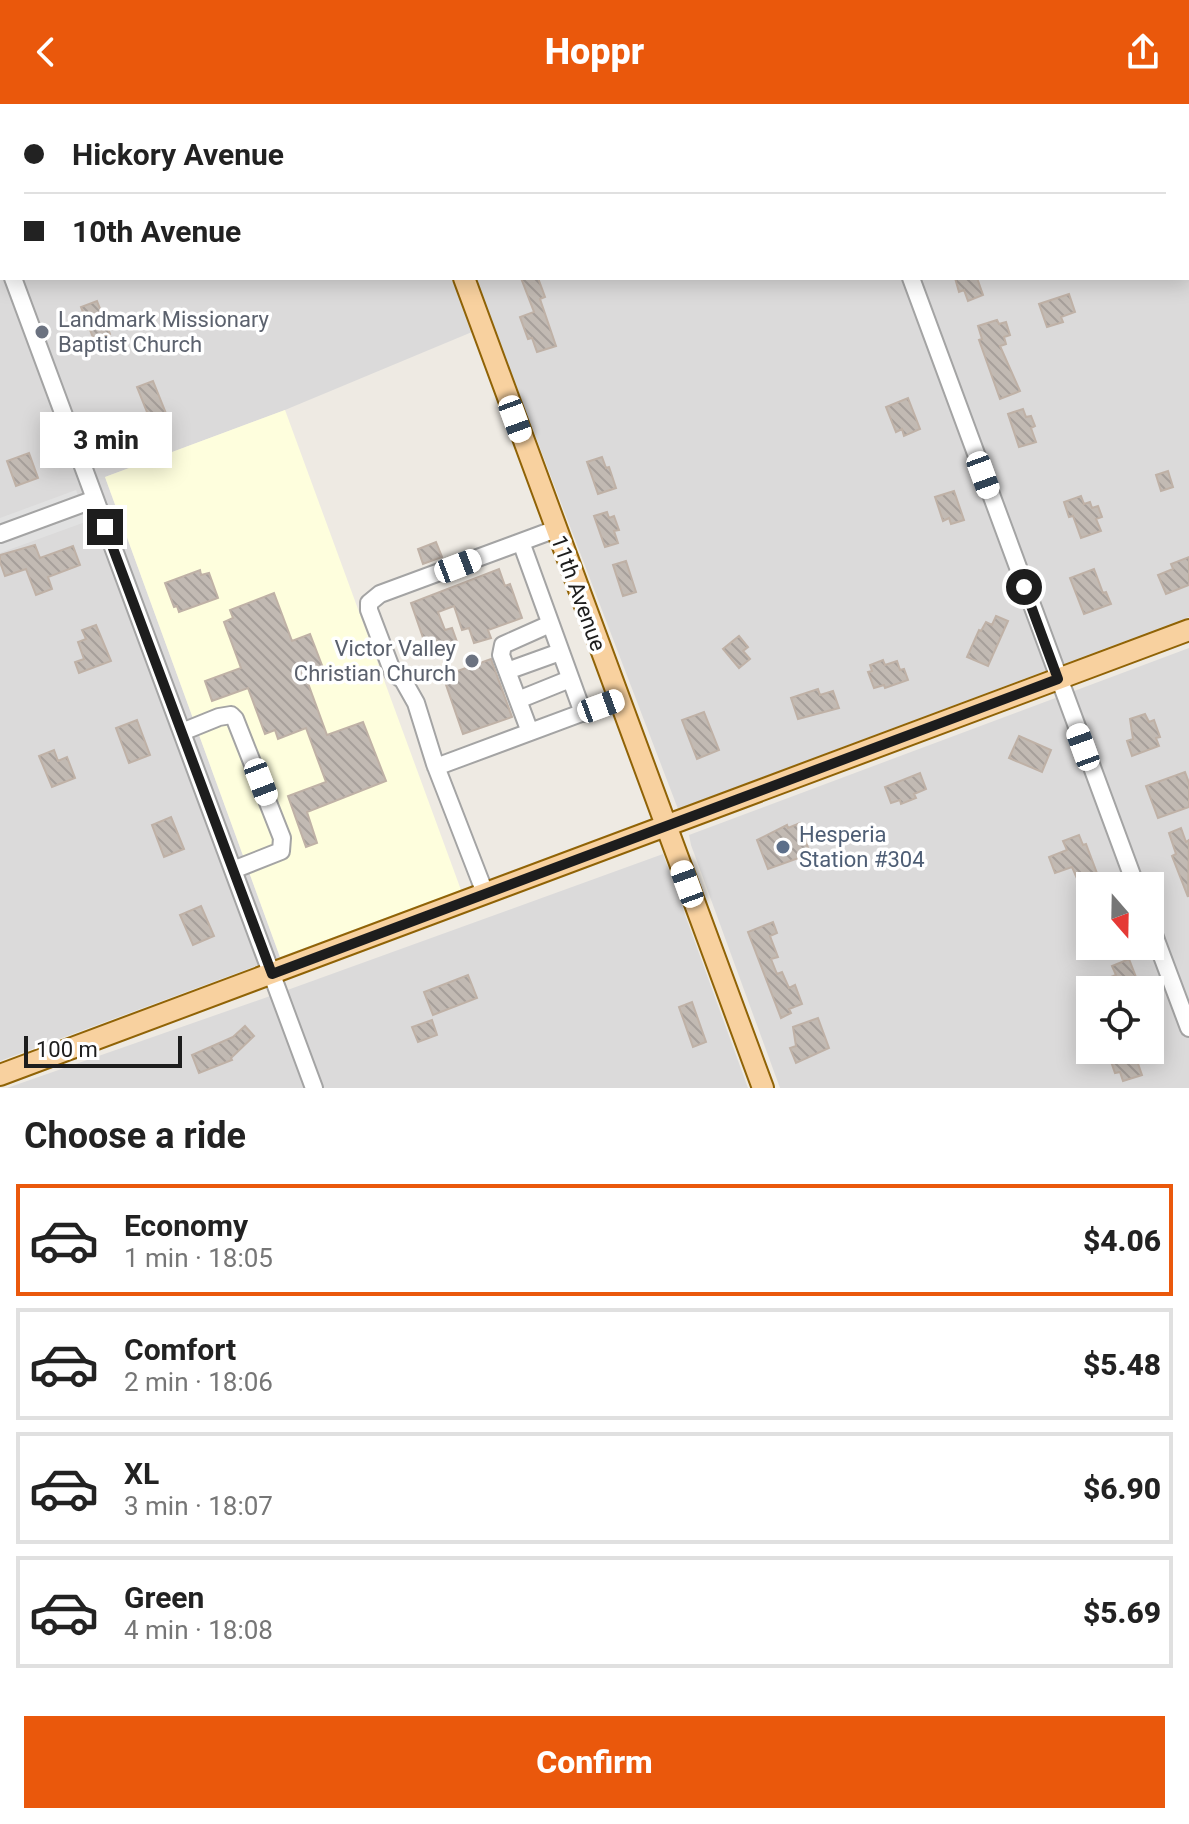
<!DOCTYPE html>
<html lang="en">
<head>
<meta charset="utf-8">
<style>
  :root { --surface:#fff; --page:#f2f2f2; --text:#222; --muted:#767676; --line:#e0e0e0; --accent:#ea580c }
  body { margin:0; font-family:Roboto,sans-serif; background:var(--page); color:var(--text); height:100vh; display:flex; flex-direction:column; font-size:30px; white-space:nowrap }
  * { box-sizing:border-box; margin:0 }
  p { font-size:26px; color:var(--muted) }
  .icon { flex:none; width:44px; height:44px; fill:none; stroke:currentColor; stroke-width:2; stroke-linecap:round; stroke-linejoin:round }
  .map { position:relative; height:984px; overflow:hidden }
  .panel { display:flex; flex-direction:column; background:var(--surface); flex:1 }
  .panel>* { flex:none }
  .banner { position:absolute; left:0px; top:0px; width:1190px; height:176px; box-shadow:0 4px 20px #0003; display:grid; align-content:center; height:176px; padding:0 24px; background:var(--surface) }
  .needle { width:52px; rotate:160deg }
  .buttons { position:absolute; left:1076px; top:768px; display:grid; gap:16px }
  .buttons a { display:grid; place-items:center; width:88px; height:88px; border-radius:0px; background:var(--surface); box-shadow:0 4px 20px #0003; font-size:40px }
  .scale { position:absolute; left:24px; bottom:20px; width:158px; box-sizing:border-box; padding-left:8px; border:4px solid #1d1d1d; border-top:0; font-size:22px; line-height:28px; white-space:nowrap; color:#1d1d1d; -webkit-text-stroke:6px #fff; paint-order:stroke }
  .end { position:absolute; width:36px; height:36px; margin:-18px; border:10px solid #1d1d1d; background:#fff; box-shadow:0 0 0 4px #fff }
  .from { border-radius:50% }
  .bubble { position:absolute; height:56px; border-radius:0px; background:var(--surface); box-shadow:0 4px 20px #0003; font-size:26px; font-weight:800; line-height:56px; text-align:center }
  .car { position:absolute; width:24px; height:48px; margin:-24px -12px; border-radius:10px; box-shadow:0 0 6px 2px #0007; background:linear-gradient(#fff 24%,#345 0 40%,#fff 0 76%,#345 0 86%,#fff 0) }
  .banner b { display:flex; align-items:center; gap:28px; height:76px; font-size:30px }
  .banner b+b { border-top:2px solid var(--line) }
  .banner i { width:20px; height:20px; background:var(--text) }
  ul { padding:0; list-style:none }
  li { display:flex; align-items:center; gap:24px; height:112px; margin:0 16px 12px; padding:0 8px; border:4px solid var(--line); border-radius:0px }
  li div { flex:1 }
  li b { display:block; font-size:30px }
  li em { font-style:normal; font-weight:800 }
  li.selected { border-color:var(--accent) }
  li>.icon { width:72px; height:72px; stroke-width:1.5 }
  h2 { padding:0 24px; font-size:36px; line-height:96px }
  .cta { display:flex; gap:16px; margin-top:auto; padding:16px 24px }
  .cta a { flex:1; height:92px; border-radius:0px; background:var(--accent); color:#fff; font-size:32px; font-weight:800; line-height:92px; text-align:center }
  header { display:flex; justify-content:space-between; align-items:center; height:104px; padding:0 24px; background:var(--accent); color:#fff; font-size:36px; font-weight:800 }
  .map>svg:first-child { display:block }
  .residential { fill:#dbdada; fill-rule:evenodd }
  .education { fill:#fefedd }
  .parking { fill:#e1e1e1 }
  .building { fill:url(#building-back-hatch); stroke:#bfb1a6; stroke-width:2 }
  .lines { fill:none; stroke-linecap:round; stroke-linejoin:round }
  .minor-casing { stroke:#a4a4a4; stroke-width:20 }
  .major-casing { stroke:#906306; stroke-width:24 }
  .minor { stroke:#fff; stroke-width:16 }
  .major { stroke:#f8d19f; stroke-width:20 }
  .route { stroke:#1d1d1d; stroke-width:10 }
  .worship-dot { fill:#6b7280; stroke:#fff; stroke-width:3 }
  .service-dot { fill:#5c6f8a; stroke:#fff; stroke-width:3 }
  .labels { text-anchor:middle; stroke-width:7; stroke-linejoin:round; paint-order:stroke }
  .worship-label { font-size:22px; fill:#5b616d; stroke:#fff; text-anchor:start }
  .street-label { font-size:22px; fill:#1d1d1d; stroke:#fff }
  .service-label { font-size:22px; fill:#4e5e75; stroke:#fff; text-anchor:start }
</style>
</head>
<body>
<header><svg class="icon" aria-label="back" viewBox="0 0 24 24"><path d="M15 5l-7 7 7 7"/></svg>Hoppr<svg class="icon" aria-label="share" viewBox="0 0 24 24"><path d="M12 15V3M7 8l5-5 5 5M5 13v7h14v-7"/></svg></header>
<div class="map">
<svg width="1189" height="984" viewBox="0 0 1189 984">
  <defs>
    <pattern id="building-back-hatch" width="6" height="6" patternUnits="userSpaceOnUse" patternTransform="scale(2)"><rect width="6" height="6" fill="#c2bab3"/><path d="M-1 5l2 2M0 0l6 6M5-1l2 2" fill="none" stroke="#a69f9a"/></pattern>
  </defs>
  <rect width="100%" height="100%" fill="#eeeae3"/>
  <path class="residential" d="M0 0H386L387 2H2V174H452L472 228 285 306 105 373 280 853 0 957Z
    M411 0H1189V513L678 705 475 174H1188V2Z
    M1189 544V984H780L691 741 689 731ZM1090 782H1150V842H1090ZM1090 886H1150V946H1090Z
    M663 750 748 984H7L293 884Z"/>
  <path class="education" d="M285 306 461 786 280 853 105 373Z"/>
  <path class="parking" d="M76 386 88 417 0 449V414Z"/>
  <path class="building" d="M521 174H538L545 193 540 195 556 242 537 248 532 234 528 235 520 213 534 208Z
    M955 174H977L983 191 968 197 964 186 959 188Z
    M1069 190 1075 208 1061 213 1063 218 1047 223 1039 200Z
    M97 197 110 230 94 236 81 203Z
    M997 216 999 220 1006 218 1010 231 1004 233 1006 240 1000 242 1020 287 1000 295 979 236 982 235 978 222Z
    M153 277 167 312 151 318 137 283Z
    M908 294 920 325 904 332 902 325 896 328 886 303Z
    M1023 305 1026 313 1031 312 1035 322 1031 324 1036 338 1019 343 1008 310Z
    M29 349 38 374 16 382 7 357Z
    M602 353 606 364 609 363 616 384 598 390 587 358Z
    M1168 367 1173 383 1161 387 1156 371Z
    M954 387 964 416 951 420 949 414 943 417 935 393Z
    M1081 392 1084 400 1090 398 1092 404 1098 402 1102 413 1096 415 1101 427 1081 434 1073 412 1069 413 1064 398Z
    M607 408 609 414 614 412 619 426 614 427 618 439 605 443 594 412Z
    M436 438 442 453 423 460 418 445Z
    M35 441 40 454 73 442 80 461 48 473 52 485 36 491 26 465 5 472 0 458V451Z
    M1189 453V481L1166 490 1158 471 1173 465 1171 460Z
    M626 457 636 488 623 492 613 461Z
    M499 465 505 482 510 480 522 514 488 526 491 534 474 539 469 524 462 526 454 502 438 508 445 526 452 524 457 538 428 548 411 499Z
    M1094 465 1103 489 1106 488 1111 500 1084 510 1070 474Z
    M200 466 201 471 209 469 218 494 179 508 177 502 174 503 165 479Z
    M274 489 292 537 310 530 323 564 305 571 327 631 363 618 386 677 307 708 317 739 306 743 288 692 326 678 306 624 278 635 275 626 265 630 248 584 212 597 205 577 241 564 224 518 233 514 230 506Z
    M996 512 1008 517 988 562 967 553 979 526 981 527 986 518 992 521Z
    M96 521 111 557 79 569 75 558 84 555 78 538 86 535 82 526Z
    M739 532 748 543 743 547 750 555 739 564 723 545Z
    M491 555 512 613 463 630 443 572Z
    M883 556 885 561 897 557 900 566 904 565 908 576 885 584 884 581 874 584 868 568 872 567 870 561Z
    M818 585 820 591 833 587 839 604 798 615 791 594Z
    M704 608 719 646 697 655 682 616Z
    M1145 610 1149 618 1154 616 1160 633 1156 634 1159 642 1132 652 1127 637 1133 635 1130 615Z
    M137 616 150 651 129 659 116 624Z
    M1019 632 1051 646 1042 668 1009 654Z
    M54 646 58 657 67 653 75 674 52 683 39 652Z
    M1185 668 1189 679V703L1158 714 1146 682Z
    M920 669 926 685 914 690 916 694 901 700 900 696 891 699 885 683Z
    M171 713 184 745 164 753 152 721Z
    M800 719 810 750 768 765 757 736 787 721 788 724Z
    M1181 724 1186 738 1189 736 1188 793 1172 752 1176 750 1169 729Z
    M1079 731 1083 741 1086 740 1098 772 1079 779 1072 763 1055 769 1049 753 1067 746 1063 737Z
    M201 802 214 832 193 841 180 811Z
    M773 818 777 829 770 832 778 853 771 855 777 870 782 868 789 884 795 881 802 900 789 905 791 909 781 914 748 828Z
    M1129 855 1141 886H1112L1108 874 1116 871 1112 862Z
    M468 871 477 894 433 911 424 888Z
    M692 898 706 938 693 943 679 903Z
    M818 914 829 944 796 959 790 944 796 942 793 923Z
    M432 916 437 931 418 938 412 923Z
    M245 922 254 932 231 954 232 956 199 969 192 951 233 933Z
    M1107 946H1129L1132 955 1136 954 1142 971 1123 977 1120 968 1115 969Z"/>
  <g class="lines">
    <g class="minor-casing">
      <path id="minor" d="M847 0 848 2
        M0 139 2 144
        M13 174 314 984
        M911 174 1136 782
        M0 430 95 395
        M521 438 583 609
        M507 567 560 548
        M518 596 570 575
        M182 628 219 613 231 611 235 615 282 734 281 747 233 766
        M530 628 501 551 503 541 550 520
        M436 663 619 595
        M485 789 435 660 416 599 403 576 393 569 369 506V499L380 490 556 425
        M1150 820 1189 924"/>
    </g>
    <g class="major-casing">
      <path id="major" d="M400 0V2
        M464 174 763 984
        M0 971 1189 526"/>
    </g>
    <use href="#minor" class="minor"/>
    <use href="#major" class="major"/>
  </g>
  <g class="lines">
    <path class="route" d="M105 423 272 870 1058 575 1024 483"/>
  </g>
  <g class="worship-dot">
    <circle cx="42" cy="228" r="8"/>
    <circle cx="472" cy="557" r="8"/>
  </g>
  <circle class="service-dot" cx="783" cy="743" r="8"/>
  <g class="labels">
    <g class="worship-label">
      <text x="58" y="223">Landmark Missionary<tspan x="58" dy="25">Baptist Church</tspan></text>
      <text x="456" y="552" text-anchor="end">Victor Valley<tspan x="456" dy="25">Christian Church</tspan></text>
    </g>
    <g class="street-label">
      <text transform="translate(579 489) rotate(70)" y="8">11th Avenue</text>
    </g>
    <g class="service-label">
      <text x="799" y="738">Hesperia<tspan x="799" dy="25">Station #304</tspan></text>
    </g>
  </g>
</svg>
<div class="buttons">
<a><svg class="needle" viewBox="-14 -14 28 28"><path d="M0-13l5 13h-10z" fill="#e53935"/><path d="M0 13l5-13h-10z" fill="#767676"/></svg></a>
<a><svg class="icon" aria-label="locate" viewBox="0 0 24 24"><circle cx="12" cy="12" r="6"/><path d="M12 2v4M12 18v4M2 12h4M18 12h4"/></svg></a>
</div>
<div class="scale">100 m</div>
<i class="end from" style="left:1024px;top:483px"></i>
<i class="end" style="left:105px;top:423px"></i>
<div class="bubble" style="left:40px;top:308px;width:132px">3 min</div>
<i class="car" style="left:515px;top:315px;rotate:160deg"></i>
<i class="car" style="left:983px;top:371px;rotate:160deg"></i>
<i class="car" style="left:458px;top:462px;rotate:69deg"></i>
<i class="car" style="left:601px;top:602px;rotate:70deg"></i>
<i class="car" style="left:1083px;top:643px;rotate:340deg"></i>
<i class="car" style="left:261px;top:678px;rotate:159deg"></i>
<i class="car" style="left:687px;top:780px;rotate:340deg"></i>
<div class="banner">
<b><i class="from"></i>Hickory Avenue</b>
<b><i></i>10th Avenue</b>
</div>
</div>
<section class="panel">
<h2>Choose a ride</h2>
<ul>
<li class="selected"><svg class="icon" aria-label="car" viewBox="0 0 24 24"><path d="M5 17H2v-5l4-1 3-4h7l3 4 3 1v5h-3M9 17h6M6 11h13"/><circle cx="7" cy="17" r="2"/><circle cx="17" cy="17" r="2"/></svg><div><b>Economy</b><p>1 min · 18:05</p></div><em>$4.06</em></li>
<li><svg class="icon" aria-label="car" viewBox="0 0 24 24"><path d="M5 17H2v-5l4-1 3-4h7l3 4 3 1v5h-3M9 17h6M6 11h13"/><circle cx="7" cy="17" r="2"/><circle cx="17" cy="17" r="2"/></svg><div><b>Comfort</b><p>2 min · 18:06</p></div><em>$5.48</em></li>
<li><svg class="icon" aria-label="car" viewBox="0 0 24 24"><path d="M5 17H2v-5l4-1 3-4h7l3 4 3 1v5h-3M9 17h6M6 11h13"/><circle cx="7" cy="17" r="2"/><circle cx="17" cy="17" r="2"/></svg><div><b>XL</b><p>3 min · 18:07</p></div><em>$6.90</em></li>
<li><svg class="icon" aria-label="car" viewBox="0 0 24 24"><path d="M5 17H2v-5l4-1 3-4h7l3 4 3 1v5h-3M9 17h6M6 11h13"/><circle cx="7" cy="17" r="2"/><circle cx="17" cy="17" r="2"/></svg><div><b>Green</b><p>4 min · 18:08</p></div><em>$5.69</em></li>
</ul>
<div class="cta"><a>Confirm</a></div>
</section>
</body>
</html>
